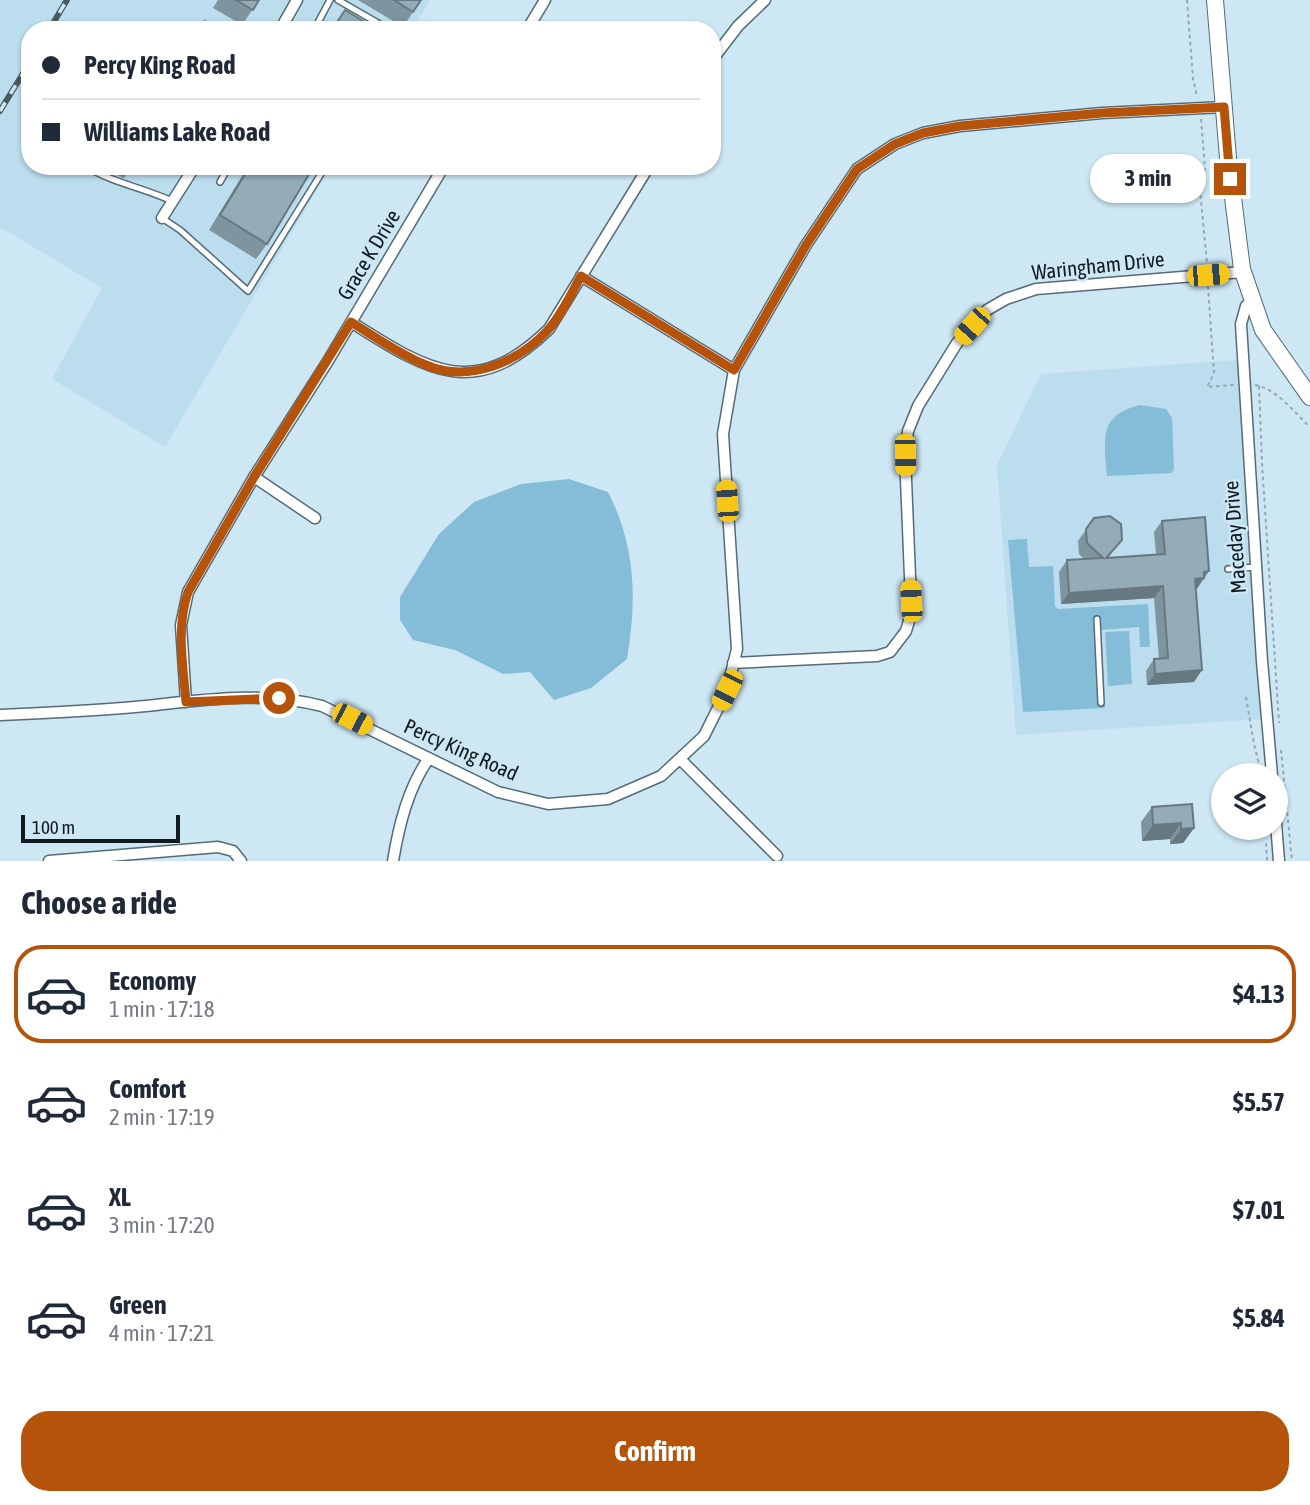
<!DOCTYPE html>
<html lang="en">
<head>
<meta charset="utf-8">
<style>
  :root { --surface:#fff; --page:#f6f6f7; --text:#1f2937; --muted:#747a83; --line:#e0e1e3; --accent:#b45309 }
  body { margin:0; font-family:"Asap Condensed",sans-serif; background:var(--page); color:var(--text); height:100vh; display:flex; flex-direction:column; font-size:26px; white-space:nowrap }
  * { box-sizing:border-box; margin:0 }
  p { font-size:23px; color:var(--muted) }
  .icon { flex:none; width:38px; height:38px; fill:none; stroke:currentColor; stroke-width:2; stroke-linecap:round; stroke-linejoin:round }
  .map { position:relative; height:861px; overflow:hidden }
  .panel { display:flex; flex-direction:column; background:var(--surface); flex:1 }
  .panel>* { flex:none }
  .hud { position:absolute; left:21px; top:21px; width:700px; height:154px; border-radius:28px; box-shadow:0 2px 5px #0004; display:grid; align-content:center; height:154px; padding:0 21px; background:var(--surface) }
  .controls { position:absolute; left:1211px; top:763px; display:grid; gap:14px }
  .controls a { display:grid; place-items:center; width:77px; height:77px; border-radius:50%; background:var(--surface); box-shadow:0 2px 5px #0004; font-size:35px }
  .scale { position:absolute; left:21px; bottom:18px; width:159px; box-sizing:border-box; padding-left:7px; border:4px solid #111a1f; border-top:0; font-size:19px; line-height:24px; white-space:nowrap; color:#111a1f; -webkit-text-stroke:5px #cde7f4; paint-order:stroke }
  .end { position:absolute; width:32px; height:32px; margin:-16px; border:9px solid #b45309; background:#fff; box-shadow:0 0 0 4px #fff }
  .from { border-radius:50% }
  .bubble { position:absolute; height:49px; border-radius:24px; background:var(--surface); box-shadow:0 2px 5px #0004; font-size:23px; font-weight:700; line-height:49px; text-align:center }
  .car { position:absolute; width:21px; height:42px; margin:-21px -10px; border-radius:9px; box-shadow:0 0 5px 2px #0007; background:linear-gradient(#f5c518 24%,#345 0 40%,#f5c518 0 76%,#345 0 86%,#f5c518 0) }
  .hud b { display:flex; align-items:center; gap:24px; height:66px; font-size:26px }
  .hud b+b { border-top:2px solid var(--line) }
  .hud i { width:18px; height:18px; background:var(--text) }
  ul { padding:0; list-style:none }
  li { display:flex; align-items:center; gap:21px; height:98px; margin:0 14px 10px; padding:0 7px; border:4px solid transparent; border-radius:28px }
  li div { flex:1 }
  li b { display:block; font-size:26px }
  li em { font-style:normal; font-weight:700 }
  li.on { border-color:var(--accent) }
  li>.icon { width:63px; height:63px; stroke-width:1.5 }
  h2 { padding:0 21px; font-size:32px; line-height:84px }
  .button { display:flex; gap:14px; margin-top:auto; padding:14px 21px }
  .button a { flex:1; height:80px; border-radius:28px; background:var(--accent); color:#fff; font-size:28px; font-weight:700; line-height:80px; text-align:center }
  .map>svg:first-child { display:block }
  .built { fill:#bde }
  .green { fill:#85bdd8 }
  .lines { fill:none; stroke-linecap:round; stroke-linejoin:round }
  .lane-casing { stroke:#556b77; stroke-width:8 }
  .street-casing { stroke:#556b77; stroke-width:13 }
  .secondary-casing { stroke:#556b77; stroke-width:18 }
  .path { stroke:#92a7b2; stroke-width:2; stroke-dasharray:3.5 3.5; stroke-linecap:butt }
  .lane { stroke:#fff; stroke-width:5 }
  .street { stroke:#fff; stroke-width:10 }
  .secondary { stroke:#fff; stroke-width:16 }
  .rail-casing { stroke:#4b5a61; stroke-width:6 }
  .rail { stroke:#cde7f4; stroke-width:3.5; stroke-dasharray:10; stroke-linecap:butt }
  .wall { fill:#7e949e }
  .shaded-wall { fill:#677881 }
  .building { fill:#93acb8; stroke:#677881; stroke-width:2 }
  .route { stroke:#b45309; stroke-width:9 }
  .labels { text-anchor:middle; stroke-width:5; stroke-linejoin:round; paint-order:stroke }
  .street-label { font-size:21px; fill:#111a1f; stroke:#cde7f4 }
</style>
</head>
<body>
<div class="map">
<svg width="1310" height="861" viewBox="0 0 1310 861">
  <rect width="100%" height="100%" fill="#cde7f4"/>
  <path class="built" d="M0 0H430L412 30H30V166H331L165 447 52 379 102 288 0 227Z
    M1237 360 1262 719 1016 735 997 465 1041 374Z"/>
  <path class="green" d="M1140 405 1166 409 1172 418 1174 470 1171 473 1107 476C1104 440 1098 415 1140 405Z
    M569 479 608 492C636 547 637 599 627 659L591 688 554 700 530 672 503 674 455 650 413 640 400 620V597L439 534 474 502 521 484Z
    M1027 539 1029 567 1053 566 1055 606 1058 609 1148 604 1150 647H1140L1139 627 1101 630 1105 708 1023 712 1008 540Z
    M1129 631 1132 684 1108 686 1105 632Z"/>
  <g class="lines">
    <g class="lane-casing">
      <path id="lane" d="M338 0 390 30
        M314 30 330 0
        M85 166C113 183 144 188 172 201
        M220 182 229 166
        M162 218 180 230 248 291 324 169
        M1228 569 1256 567
        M1097 619 1101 703"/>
    </g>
    <g class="street-casing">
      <path id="street" d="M280 30 297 0
        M527 30 545 0
        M712 60 738 26 765 0
        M162 218 195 166
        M581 276 734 370
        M1253 300 1246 306 1241 324 1262 661 1272 775
        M351 322C427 370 474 402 549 329L649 166
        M254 477 315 518
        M733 663 877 656 890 652 906 631 909 621 911 601 905 455 908 431 918 406 957 343 987 310 1006 299 1036 289 1243 272
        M186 702 181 625 188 592 254 477 328 361 444 166
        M0 715C45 713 90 711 135 707 196 701 262 690 322 706L498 792 548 804 608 799 661 776 704 736 727 690 737 649 723 434 734 370 806 245 857 169 895 144 923 133 960 126 1102 113 1224 107
        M680 759 777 856
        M1276 823 1279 861
        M49 861 218 847 233 851 241 861
        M393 861C399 825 408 788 429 758"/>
    </g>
    <g class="secondary-casing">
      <path id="secondary" d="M1215 0 1228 158 1242 269 1263 330 1310 397"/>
    </g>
    <path class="path" d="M1187 0 1193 79 1197 96
      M1201 119 1205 169 1200 190 1207 263
      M1208 286 1214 373 1207 387 1235 385
      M1255 385C1277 389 1294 412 1310 427
      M1259 386 1262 463 1279 723
      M1246 697 1254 744 1260 768
      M1281 750 1292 861
      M1266 843 1267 861"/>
    <use href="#lane" class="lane"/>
    <use href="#street" class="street"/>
    <use href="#secondary" class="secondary"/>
    <g class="rail-casing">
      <path id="rail" d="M49 30 67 0
        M0 111 30 62"/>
    </g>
    <use href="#rail" class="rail"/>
  </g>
  <path class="wall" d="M218 0H259L242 25 213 8Z
    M358 0H421L403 27Z
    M98 166H132L124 178Z
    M248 166H314L267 244 256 259 209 230Z
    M1094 518 1113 551 1108 558 1156 554 1154 532 1162 521 1204 577 1196 590 1194 682 1147 685 1146 671 1154 659H1159L1154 598 1061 604 1059 572 1067 560 1084 559 1079 554 1078 541Z
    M1152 807 1194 828 1183 843 1170 844V839L1142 841 1141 822Z"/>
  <path class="shaded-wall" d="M1209 571 1196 590 1195 579 1204 572Z
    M1163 586 1154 598 1061 604 1069 593Z
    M1202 670 1194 682 1147 685 1155 674Z
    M1181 823 1170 839 1142 841 1153 825Z
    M1194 828 1183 843 1170 844 1181 829Z"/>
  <path class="building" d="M236 0H259L253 10Z
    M394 0H421L413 12Z
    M345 10 378 30H332Z
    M205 21 219 30H200Z
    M250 166H314L267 244 220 215Z
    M1110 516 1121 524 1122 540 1106 558 1165 554 1162 521 1205 517 1209 571 1204 572V578L1195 579 1202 670 1155 674 1154 659 1168 658 1163 586 1069 593 1067 560 1103 558 1087 543 1086 529 1094 518Z
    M1192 804 1194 828 1181 829V823L1153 825 1152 807Z"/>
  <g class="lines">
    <path class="route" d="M279 698 186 702C183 665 176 627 188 592L254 477 351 322C375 337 399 354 426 365 468 383 517 363 547 331 561 316 571 294 581 276L734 370 806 245 857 169 895 144 923 133 960 126 1102 113 1224 107 1230 179"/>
  </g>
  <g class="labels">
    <g class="street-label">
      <text transform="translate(369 255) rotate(-59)" y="7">Grace K Drive</text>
      <text transform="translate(1098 266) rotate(-6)" y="7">Waringham Drive</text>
      <text transform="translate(1235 537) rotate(-94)" y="7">Maceday Drive</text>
      <text transform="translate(461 750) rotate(24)" y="7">Percy King Road</text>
    </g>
  </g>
</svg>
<div class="controls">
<a><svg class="icon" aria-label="layers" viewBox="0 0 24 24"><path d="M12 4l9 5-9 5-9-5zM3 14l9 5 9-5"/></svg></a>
</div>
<div class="scale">100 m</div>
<i class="end from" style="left:279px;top:698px"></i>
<i class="end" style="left:1230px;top:179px"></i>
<div class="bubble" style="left:1090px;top:154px;width:116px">3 min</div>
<i class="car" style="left:1208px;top:275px;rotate:85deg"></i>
<i class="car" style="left:972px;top:326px;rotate:222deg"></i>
<i class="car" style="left:905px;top:455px;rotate:179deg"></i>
<i class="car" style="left:727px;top:501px;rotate:356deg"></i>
<i class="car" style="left:911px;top:601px;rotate:357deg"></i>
<i class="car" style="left:727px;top:690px;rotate:206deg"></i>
<i class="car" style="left:352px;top:719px;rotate:117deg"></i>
<div class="hud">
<b><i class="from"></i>Percy King Road</b>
<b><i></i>Williams Lake Road</b>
</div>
</div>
<section class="panel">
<h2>Choose a ride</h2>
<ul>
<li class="on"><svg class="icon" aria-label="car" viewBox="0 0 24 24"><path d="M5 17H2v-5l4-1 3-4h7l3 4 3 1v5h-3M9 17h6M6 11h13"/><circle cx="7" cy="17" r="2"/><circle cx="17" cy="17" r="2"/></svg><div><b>Economy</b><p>1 min · 17:18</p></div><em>$4.13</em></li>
<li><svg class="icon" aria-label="car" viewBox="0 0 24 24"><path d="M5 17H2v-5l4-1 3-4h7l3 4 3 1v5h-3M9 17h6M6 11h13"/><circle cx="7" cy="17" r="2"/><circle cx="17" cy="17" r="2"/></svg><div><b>Comfort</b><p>2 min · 17:19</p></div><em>$5.57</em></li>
<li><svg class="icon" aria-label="car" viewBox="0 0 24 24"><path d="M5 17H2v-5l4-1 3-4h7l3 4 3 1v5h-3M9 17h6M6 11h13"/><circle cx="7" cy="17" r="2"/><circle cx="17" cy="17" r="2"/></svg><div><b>XL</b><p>3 min · 17:20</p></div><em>$7.01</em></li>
<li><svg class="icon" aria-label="car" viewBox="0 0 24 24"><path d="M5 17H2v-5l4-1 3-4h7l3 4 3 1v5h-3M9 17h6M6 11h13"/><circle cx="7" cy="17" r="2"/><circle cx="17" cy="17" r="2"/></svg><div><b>Green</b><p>4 min · 17:21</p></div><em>$5.84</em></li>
</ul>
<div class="button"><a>Confirm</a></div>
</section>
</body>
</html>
